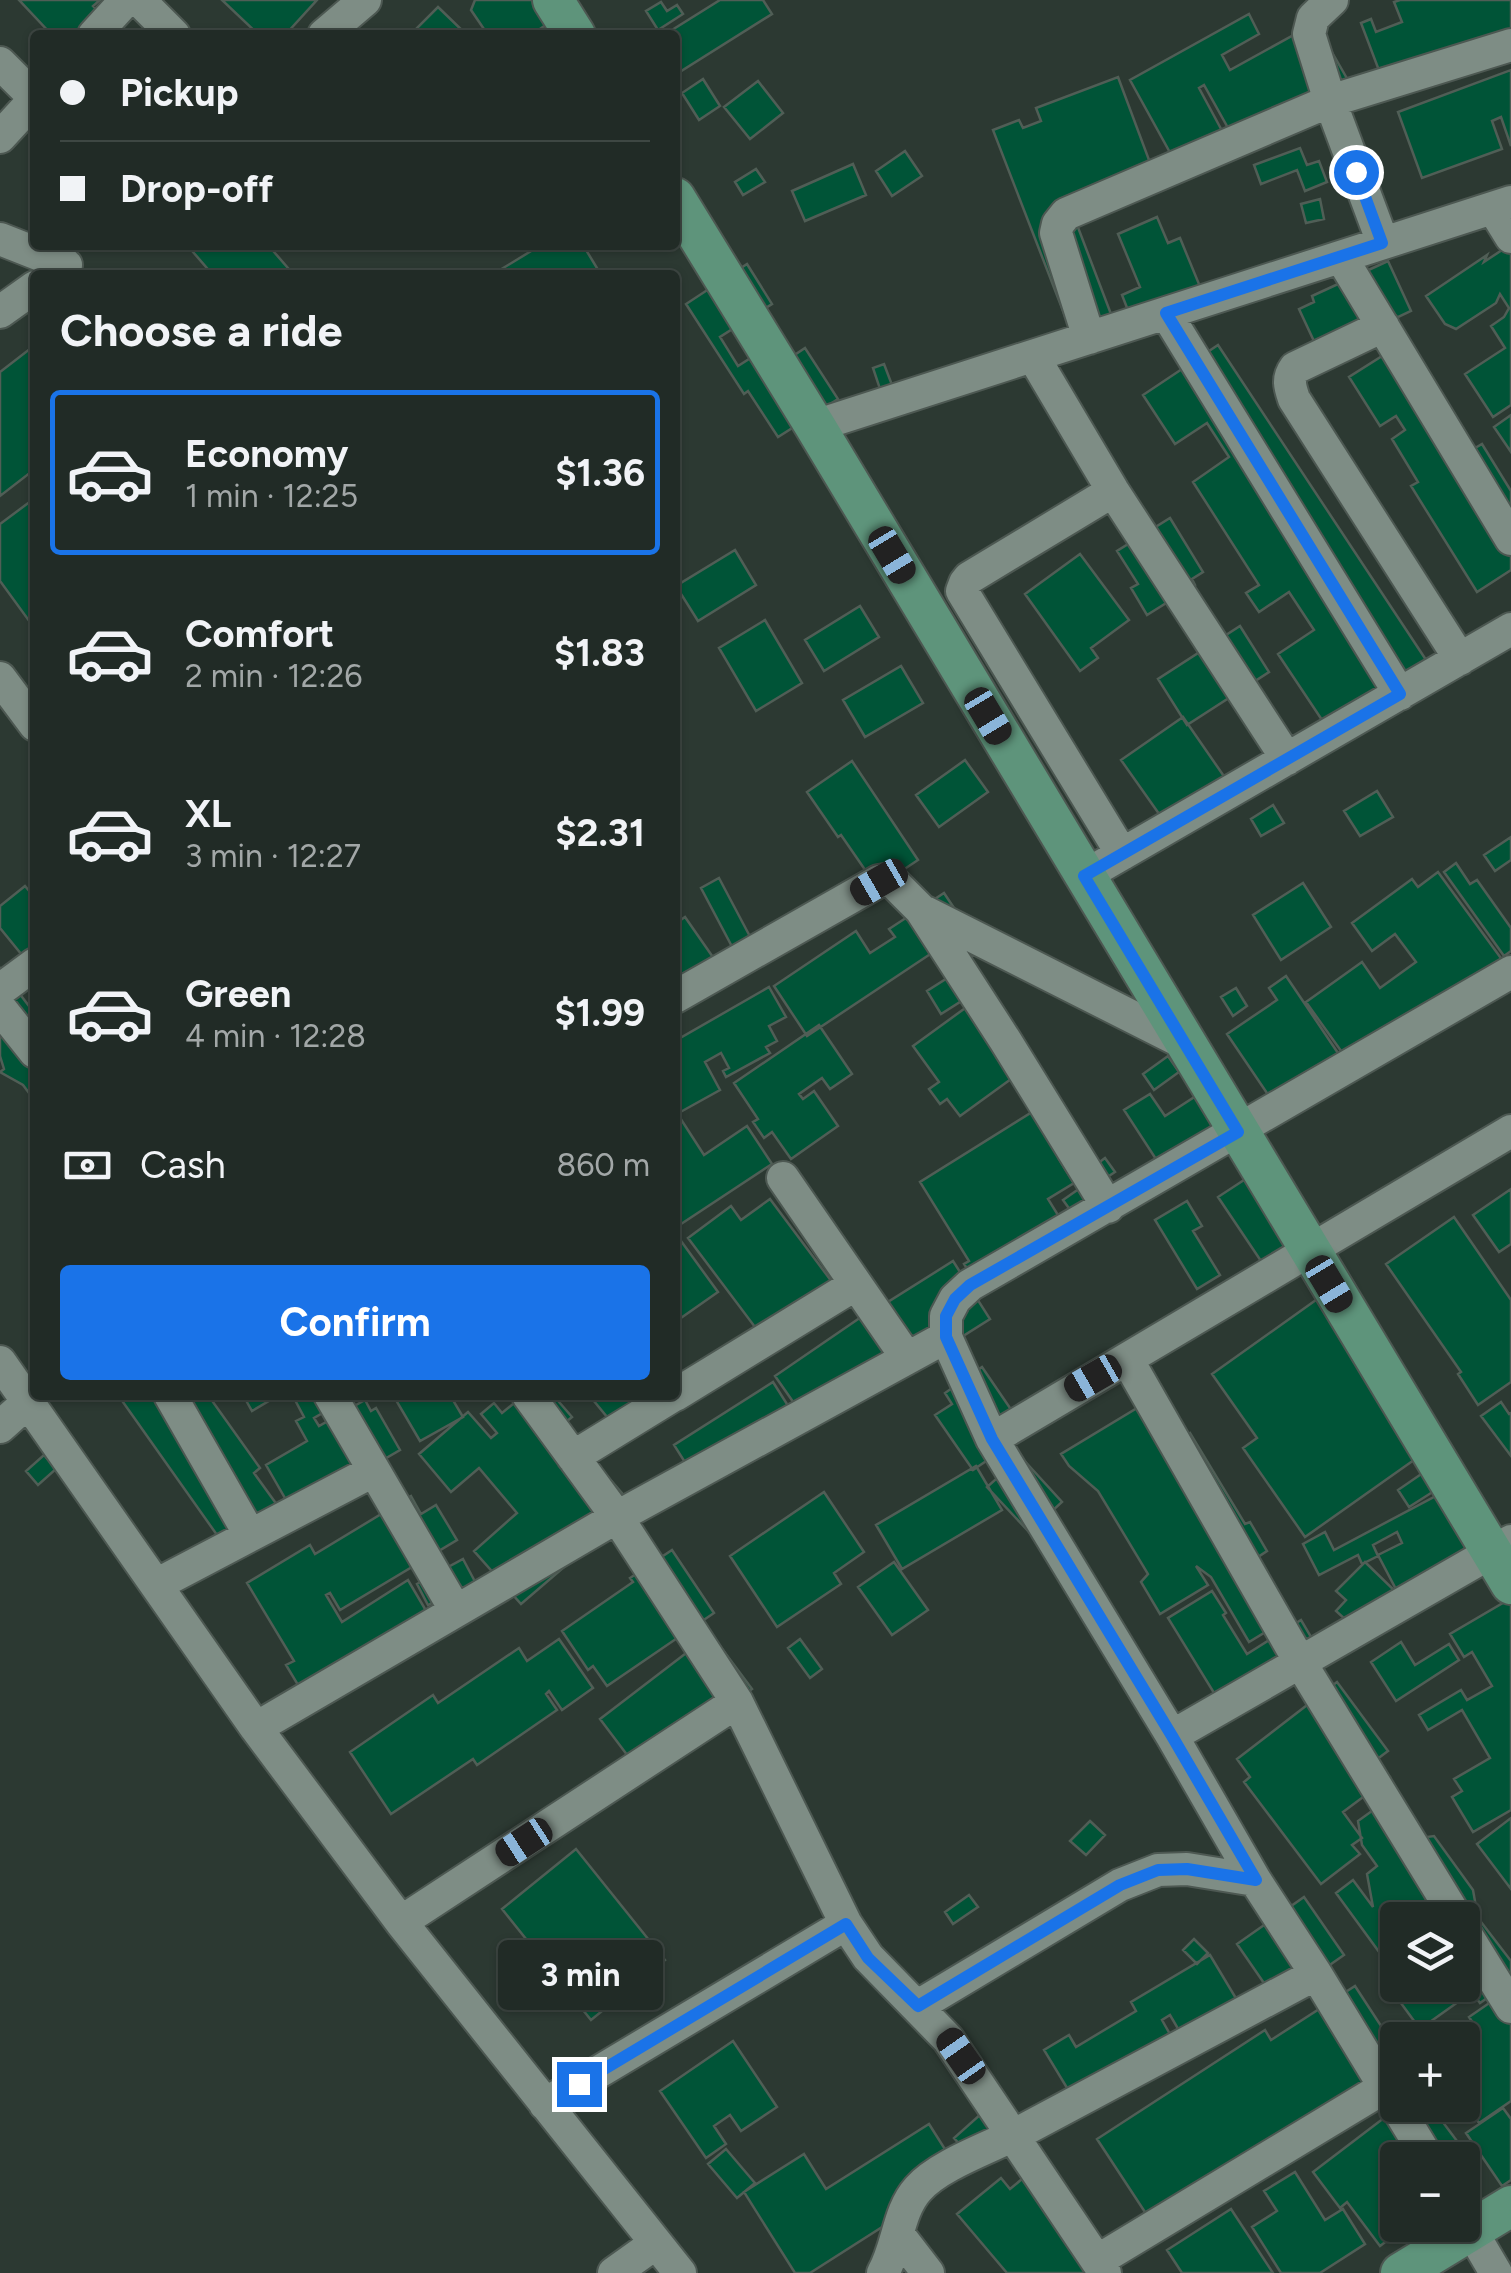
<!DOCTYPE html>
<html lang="en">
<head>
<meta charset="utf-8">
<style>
  :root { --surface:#212b26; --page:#29332e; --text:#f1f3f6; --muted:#a2a7a7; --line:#3e4743; --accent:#1a73e8 }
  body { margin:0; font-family:Figtree,sans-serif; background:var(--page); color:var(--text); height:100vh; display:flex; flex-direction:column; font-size:38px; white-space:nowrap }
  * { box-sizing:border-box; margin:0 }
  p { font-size:32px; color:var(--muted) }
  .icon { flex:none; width:55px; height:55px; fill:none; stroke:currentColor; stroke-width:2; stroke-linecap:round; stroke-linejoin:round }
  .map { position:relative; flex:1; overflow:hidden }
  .panel { position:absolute; left:30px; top:270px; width:650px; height:1130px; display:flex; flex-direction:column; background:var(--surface); border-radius:10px; box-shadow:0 2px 8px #0004,0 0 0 2px var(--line) }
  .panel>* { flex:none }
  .banner { position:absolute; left:30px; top:30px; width:650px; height:220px; border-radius:10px; box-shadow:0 2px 8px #0004,0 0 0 2px var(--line); display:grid; align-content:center; height:220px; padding:0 30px; background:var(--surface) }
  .controls { position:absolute; left:1380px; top:1902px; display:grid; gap:20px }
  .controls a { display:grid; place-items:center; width:100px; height:100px; border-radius:10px; background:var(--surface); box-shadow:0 2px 8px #0004,0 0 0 2px var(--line); font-size:50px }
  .end { position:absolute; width:45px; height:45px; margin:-22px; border:12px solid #1a73e8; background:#fff; box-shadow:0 0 0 5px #fff }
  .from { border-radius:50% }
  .bubble { position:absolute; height:70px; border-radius:10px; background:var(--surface); box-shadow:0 2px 8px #0004,0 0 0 2px var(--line); font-size:32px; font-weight:700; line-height:70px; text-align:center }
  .car { position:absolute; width:30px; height:60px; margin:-30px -15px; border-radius:12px; box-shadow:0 0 8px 2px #0007; background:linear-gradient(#222 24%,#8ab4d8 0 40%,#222 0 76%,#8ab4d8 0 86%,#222 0) }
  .banner b { display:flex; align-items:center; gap:35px; height:95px; font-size:38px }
  .banner b+b { border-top:2px solid var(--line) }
  .banner i { width:25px; height:25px; background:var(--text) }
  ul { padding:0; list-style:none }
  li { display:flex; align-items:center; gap:30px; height:165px; margin:0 20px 15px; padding:0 10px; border:5px solid transparent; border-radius:10px }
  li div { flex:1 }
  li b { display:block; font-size:38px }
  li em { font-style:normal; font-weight:700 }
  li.active { border-color:var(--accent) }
  li>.icon { width:90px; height:90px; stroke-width:1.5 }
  h2 { padding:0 30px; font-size:45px; line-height:120px }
  .pay { display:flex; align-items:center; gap:25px; height:110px; padding:0 30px; font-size:38px }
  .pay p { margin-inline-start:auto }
  .cta { display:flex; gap:20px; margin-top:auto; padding:20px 30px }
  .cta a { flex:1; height:115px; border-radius:10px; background:var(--accent); color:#fff; font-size:40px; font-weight:700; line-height:115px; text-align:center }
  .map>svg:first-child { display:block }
  .building { fill:#005437; stroke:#505e56; stroke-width:2.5 }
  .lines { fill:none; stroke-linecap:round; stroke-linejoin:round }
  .minor-casing { stroke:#4d5852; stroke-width:36 }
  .major-casing { stroke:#4d5852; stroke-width:44 }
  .minor { stroke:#7e8d85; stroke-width:32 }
  .major { stroke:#5e947b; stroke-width:40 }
  .route { stroke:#1a73e8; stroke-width:12 }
</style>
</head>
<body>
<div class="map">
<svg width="1511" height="2273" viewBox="0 0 1511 2273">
  <rect width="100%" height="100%" fill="#2c3932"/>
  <path class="building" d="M19 0H100L93 6 98 11 148 2 113 35H52Z
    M222 0H317L285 35H259Z
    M475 0H568L572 7 531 35H488L471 10Z
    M720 0H763L772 14 678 73 675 69V35H664Z
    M1400 0H1511V45L1383 81 1361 23 1371 19 1376 32 1402 22 1394 2Z
    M661 2 667 11 677 5 683 14 658 30 646 11Z
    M438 7 467 35H410Z
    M1249 14 1259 34 1222 55 1230 70 1319 21 1329 47 1349 82 1237 144 1204 85 1199 88 1227 140 1178 167 1130 80Z
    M1511 70V146L1501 117 1492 121 1502 149 1422 178 1398 112Z
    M1118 77 1155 176 1071 209 1111 314 1070 329 993 130 1019 120 1023 128 1041 121 1036 108Z
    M703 79 720 106 699 120 682 93Z
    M758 81 783 113 750 139 724 107Z
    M1300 148 1307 165 1319 161 1327 182 1305 191 1297 170 1261 184 1254 165Z
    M905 151 922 176 892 196 876 171Z
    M853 164 866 195 805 221 792 191Z
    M756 169 765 182 743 195 735 182Z
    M1320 199 1324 219 1306 223 1301 204Z
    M1157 217 1168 243 1180 238 1201 289 1131 318 1122 295 1140 287 1118 234Z
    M1511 244V405L1493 417 1465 374 1505 348 1491 326 1504 317 1509 308 1500 294 1496 303 1456 329 1445 324 1426 296 1487 255 1484 262Z
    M187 245H268L294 275H211L212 274Z
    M541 245H583L600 273 596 275H503L500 270Z
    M1388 261 1411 311 1320 354 1299 309 1314 302 1312 296Z
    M747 264 772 304 720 337 738 366 760 352 772 370 805 348 838 399 778 437 748 391 744 394 686 304Z
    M1409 339 1475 448 1482 444 1511 491V570L1477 592 1411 486 1418 482 1392 439 1405 430 1396 416 1380 426 1349 377Z
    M35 345V469L0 496V372Z
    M1218 345 1436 675 1336 741 1278 654 1314 630 1289 592 1259 612 1246 593 1259 585 1193 482 1229 457 1207 423 1175 444 1143 395Z
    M884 364 892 385 880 389 873 368Z
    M1511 415V452L1494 427Z
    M35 498V629L0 581V524Z
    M1170 518 1203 572 1192 579 1195 585 1147 615 1131 588 1138 584 1117 551Z
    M735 550 756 585 698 621 676 586Z
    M1080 554 1129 620 1091 648 1098 658 1080 671 1025 594Z
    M860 606 879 637 824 671 805 640Z
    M765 620 802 683 756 711 719 648Z
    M1240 626 1269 672 1187 725 1158 679Z
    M901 666 923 703 865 737 843 700Z
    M1183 717 1230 785 1169 828 1121 760Z
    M965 760 988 792 939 827 916 795Z
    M852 761 918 860 900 872 893 861 870 877 841 835 838 837 807 792Z
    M1377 791 1393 817 1360 836 1344 811Z
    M1273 805 1284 823 1261 836 1251 819Z
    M1511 837V860L1495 871 1484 855Z
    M1456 863 1470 884 1477 880 1511 928V951L1504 956 1444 872Z
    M1438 872 1503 961 1354 1069 1306 1002 1362 962 1380 988 1416 962 1395 934 1372 951 1352 923 1412 879 1418 887Z
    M719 878 755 946 737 956 701 888Z
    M1303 883 1331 927 1281 960 1253 915Z
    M25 886 35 898V971L0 928V906Z
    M944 893 968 929 807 1036 774 986 856 931 870 953 895 937 889 929Z
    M685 917 717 963 675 991V924Z
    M0 968 35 1014V1101L23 1085 0 1072 4 1069 0 1056Z
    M1286 976 1344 1062 1277 1108 1227 1034 1277 1000 1269 988Z
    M949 977 963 1000 941 1014 927 991Z
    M769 987 786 1017 769 1026 777 1041 766 1047 770 1053 726 1077 723 1071 729 1068 721 1053 705 1062 720 1090 675 1115V1041Z
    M1236 988 1247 1006 1233 1016 1221 997Z
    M968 1006 1018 1074 960 1116 947 1099 940 1104 929 1089 939 1082 913 1046Z
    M819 1025 852 1074 830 1089 822 1078 799 1094 803 1099 814 1091 838 1126 791 1159 772 1132 764 1138 753 1122 758 1119 734 1083Z
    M1168 1056 1179 1072 1154 1090 1143 1074Z
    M1150 1094 1165 1116 1196 1096 1244 1122 1165 1173 1124 1110Z
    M1045 1104 1073 1149 1059 1159 1074 1183 1048 1199 1066 1228 977 1284 964 1264 969 1261 920 1182Z
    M675 1110 704 1155 747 1126 772 1164 675 1228Z
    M1105 1158 1115 1172 1103 1180 1076 1218 1063 1200 1083 1186 1086 1172Z
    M1270 1163 1318 1236 1267 1270 1218 1197Z
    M1511 1189V1244L1499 1252 1473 1215Z
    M770 1199 838 1290 767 1343 688 1238 731 1206 741 1220Z
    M1187 1201 1202 1226 1193 1231 1220 1275 1197 1289 1155 1220Z
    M1454 1217 1511 1300V1382L1478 1405 1458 1374 1461 1372 1386 1264Z
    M681 1241 718 1292 678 1320 675 1316V1245Z
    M953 1261 990 1319 917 1365 880 1307Z
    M1323 1295 1438 1443 1305 1537 1243 1448 1257 1438 1212 1374Z
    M867 1313 902 1363 810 1426 775 1376Z
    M982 1367 1027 1433 973 1470 935 1415 952 1404 945 1393Z
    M773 1382 799 1423 700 1486 674 1445Z
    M118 1395H208L260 1468 254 1473 288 1520 234 1559Z
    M243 1395H279L252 1411Z
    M304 1395H354L314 1418 319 1426 365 1400 371 1411 376 1408 400 1450 293 1512 266 1465 307 1441 296 1421 304 1417 295 1400Z
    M393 1395H450L463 1417 420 1441Z
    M524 1395H553L572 1417 543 1441 572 1435 634 1507 521 1604 474 1551 517 1513 479 1468 451 1492 419 1454 468 1412 491 1438 497 1433 481 1414 494 1403 502 1413Z
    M589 1395H646L612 1423Z
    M1157 1396 1182 1438 1190 1433 1245 1524 1250 1522 1267 1551 1255 1559 1290 1617 1249 1642 1211 1577 1196 1566 1208 1585 1160 1614 1141 1582 1148 1574 1098 1491 1069 1466 1061 1454Z
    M1501 1402 1509 1414 1511 1413V1456L1481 1416Z
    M44 1455 56 1469 38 1485 26 1471Z
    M1021 1457 1062 1502 1029 1532 987 1487Z
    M976 1466 1002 1510 902 1569 876 1525Z
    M1430 1468 1442 1486 1409 1507 1398 1490Z
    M1451 1488 1483 1548 1398 1593 1378 1555 1402 1543 1397 1532 1373 1545 1378 1556 1362 1564 1358 1555 1319 1575 1303 1544 1325 1532 1334 1550Z
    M824 1492 864 1552 834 1573 841 1584 777 1627 730 1556Z
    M411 1496 421 1514 436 1505 457 1540 340 1610 330 1593 326 1595 342 1622 408 1580 438 1631 301 1690 286 1665 294 1661 247 1583 310 1545 315 1554Z
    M672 1550 714 1613 607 1686 593 1666 588 1670 562 1631 633 1582 630 1578Z
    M463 1559 488 1606 442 1598 428 1605 417 1584Z
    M894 1562 928 1610 892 1635 858 1587Z
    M1365 1562 1396 1592 1358 1631 1336 1611 1346 1600 1336 1591Z
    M1212 1591 1226 1613 1223 1615 1247 1654 1301 1620 1317 1647 1222 1706 1168 1618Z
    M1508 1600 1511 1605V1810L1473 1832 1452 1797 1462 1791 1454 1779 1490 1758 1462 1710 1428 1730 1419 1715 1461 1690 1467 1700 1492 1686 1472 1652 1464 1657 1450 1634Z
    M711 1634 752 1689 640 1772 600 1719Z
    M559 1639 593 1688 562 1710 549 1691 546 1694 557 1710 477 1765 473 1759 391 1814 350 1752 433 1695 438 1703 519 1648 527 1661Z
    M800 1639 822 1669 810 1678 788 1648Z
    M1401 1642 1415 1665 1449 1644 1459 1660 1396 1701 1371 1662Z
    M1337 1682 1388 1751 1376 1760 1390 1777 1343 1812 1362 1838 1352 1845 1360 1854 1321 1884 1244 1782 1250 1777 1237 1759Z
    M1390 1798 1420 1838 1434 1836 1473 1890 1478 1918 1511 1961V1981L1480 2003 1462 1979V1920H1398V1968L1393 1971 1336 1893 1353 1880 1373 1907 1367 1874 1377 1866 1362 1845 1358 1821Z
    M1511 1818V1889L1477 1844Z
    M1090 1821 1105 1835 1086 1855 1070 1841Z
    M576 1849 665 1960 591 2020 502 1909Z
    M969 1895 978 1907 953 1924 945 1912Z
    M1304 1897 1344 1955 1277 2002 1237 1944Z
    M1194 1939 1208 1953 1197 1964 1183 1950Z
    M1210 1955 1243 2010 1187 2044 1170 2015 1162 2020 1180 2052 1081 2111 1044 2050 1069 2035 1076 2047 1136 2011 1131 2002Z
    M1398 1970V1985H1462L1465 1997 1420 2029 1384 1980Z
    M1355 1986 1398 2052V2085L1162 2238 1097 2139 1265 2030 1271 2040Z
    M1511 1988V2101L1479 2123 1462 2099V2040H1448L1473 2023 1469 2017Z
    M733 2041 777 2107 741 2131 730 2115 714 2126 726 2144 706 2158 660 2091Z
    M1401 2105H1430L1460 2145 1447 2156 1450 2160H1398V2225H1408L1380 2246 1347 2202 1340 2208 1313 2172Z
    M1503 2108 1511 2119V2180L1502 2186 1466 2133Z
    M982 2113 1006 2140 978 2165 954 2138Z
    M929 2124 962 2176 810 2273H795L744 2192 804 2154 826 2189Z
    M726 2149 755 2183 737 2198 708 2164Z
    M1295 2172 1325 2220 1343 2209 1365 2244 1320 2273H1281L1252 2227 1277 2211 1264 2191Z
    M1001 2178 1010 2189 1022 2179 1102 2273H1007L957 2214Z
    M1231 2209 1273 2273H1182L1167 2250Z"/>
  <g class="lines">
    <g class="minor-casing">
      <path id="minor" d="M139 0 174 35
        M1332 0 1313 18 1309 34 1330 101 1383 243
        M94 35 126 0
        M324 35 365 0
        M0 63 35 98
        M0 137 35 99
        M1493 208 1511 237
        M0 239 66 265
        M1341 257 1511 539
        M0 312 35 287
        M1166 313 1400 694
        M1383 326 1295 368C1287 379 1290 387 1294 399L1460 659
        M1089 338 1056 233 1058 224 1066 214 1330 101 1511 45
        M1033 356 1113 491 1287 759
        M815 426 1511 202
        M1113 491 969 578 965 583 962 591 1122 854
        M0 678 35 725
        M1084 876 1511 629
        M925 912 1184 1043
        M0 990 35 964
        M675 997 879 881 885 880 894 883 921 910 1005 1040 1108 1207
        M0 1008 35 1052
        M783 1178 907 1358
        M1127 1359 1300 1662 1458 1920
        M0 1362 256 1728 401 1922 680 2273
        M170 1395 250 1535
        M330 1395 456 1611
        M528 1395 617 1517 737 1702 846 1924 868 1957 948 2039 1105 2273
        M675 1395 856 1284
        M0 1427 28 1402
        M992 1439 1511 1131
        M573 1457 674 1395
        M156 1585 373 1471
        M256 1728 617 1517 946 1337
        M1172 1736 1511 1541
        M401 1922 737 1702
        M1462 1928 1511 2007
        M918 2006 1120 1885 1158 1870 1187 1869 1255 1880
        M545 2104 846 1924
        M1429 2160 1316 1974 1255 1880 1172 1736 992 1439 946 1337V1316L955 1299 970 1285 1511 972
        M1462 2215 1496 2273
        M898 2234 928 2273
        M1097 2261 1385 2087
        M614 2273 656 2243
        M883 2273C898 2247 898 2211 918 2189 939 2165 989 2148 1018 2133 1118 2080 1217 2027 1316 1974"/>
    </g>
    <g class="major-casing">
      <path id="major" d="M553 0 575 35
        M675 198 815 426 1511 1584
        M1401 2273 1511 2206"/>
    </g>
    <use href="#minor" class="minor"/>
    <use href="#major" class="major"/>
  </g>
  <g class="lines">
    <path class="route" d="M579 2084 846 1924 868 1958 918 2006 1120 1885 1158 1870 1187 1869 1256 1880 1172 1736 992 1439 946 1337V1316L955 1299 970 1285 1238 1132 1084 876 1400 694 1166 313 1382 243 1356 172"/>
  </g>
</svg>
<div class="controls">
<a><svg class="icon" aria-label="layers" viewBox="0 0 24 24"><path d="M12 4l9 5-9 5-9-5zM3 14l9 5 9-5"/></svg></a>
<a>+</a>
<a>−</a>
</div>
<i class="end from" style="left:1356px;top:172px"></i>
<i class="end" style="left:579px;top:2084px"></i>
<div class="bubble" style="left:498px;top:1940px;width:165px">3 min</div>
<i class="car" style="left:892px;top:555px;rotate:149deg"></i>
<i class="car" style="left:988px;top:716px;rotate:149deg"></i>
<i class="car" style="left:879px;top:882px;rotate:240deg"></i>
<i class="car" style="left:1329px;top:1284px;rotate:149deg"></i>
<i class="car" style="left:1093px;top:1378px;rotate:240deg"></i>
<i class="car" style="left:524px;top:1842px;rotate:237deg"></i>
<i class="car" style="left:961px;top:2056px;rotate:325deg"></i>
<div class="banner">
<b><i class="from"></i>Pickup</b>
<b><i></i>Drop-off</b>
</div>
<section class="panel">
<h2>Choose a ride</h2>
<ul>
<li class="active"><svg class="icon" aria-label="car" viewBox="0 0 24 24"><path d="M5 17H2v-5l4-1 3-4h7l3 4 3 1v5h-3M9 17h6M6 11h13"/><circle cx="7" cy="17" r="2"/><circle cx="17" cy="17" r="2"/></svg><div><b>Economy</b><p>1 min · 12:25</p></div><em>$1.36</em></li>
<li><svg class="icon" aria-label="car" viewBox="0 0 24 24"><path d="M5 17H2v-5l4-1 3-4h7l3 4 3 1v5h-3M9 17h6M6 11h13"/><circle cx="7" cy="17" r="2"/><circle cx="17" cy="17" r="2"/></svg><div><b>Comfort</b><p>2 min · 12:26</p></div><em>$1.83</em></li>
<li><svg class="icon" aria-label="car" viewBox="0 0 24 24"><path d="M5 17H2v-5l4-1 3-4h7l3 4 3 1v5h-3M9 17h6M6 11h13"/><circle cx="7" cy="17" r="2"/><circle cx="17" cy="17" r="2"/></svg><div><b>XL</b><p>3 min · 12:27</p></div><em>$2.31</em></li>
<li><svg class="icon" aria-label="car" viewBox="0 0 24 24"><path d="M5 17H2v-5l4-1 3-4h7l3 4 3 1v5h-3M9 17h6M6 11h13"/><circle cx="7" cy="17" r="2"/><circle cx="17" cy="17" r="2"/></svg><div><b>Green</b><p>4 min · 12:28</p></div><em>$1.99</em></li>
</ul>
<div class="pay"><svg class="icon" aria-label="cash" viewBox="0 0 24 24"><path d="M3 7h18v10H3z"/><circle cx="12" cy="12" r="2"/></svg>Cash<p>860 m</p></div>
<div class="cta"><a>Confirm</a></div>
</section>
</div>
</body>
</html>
